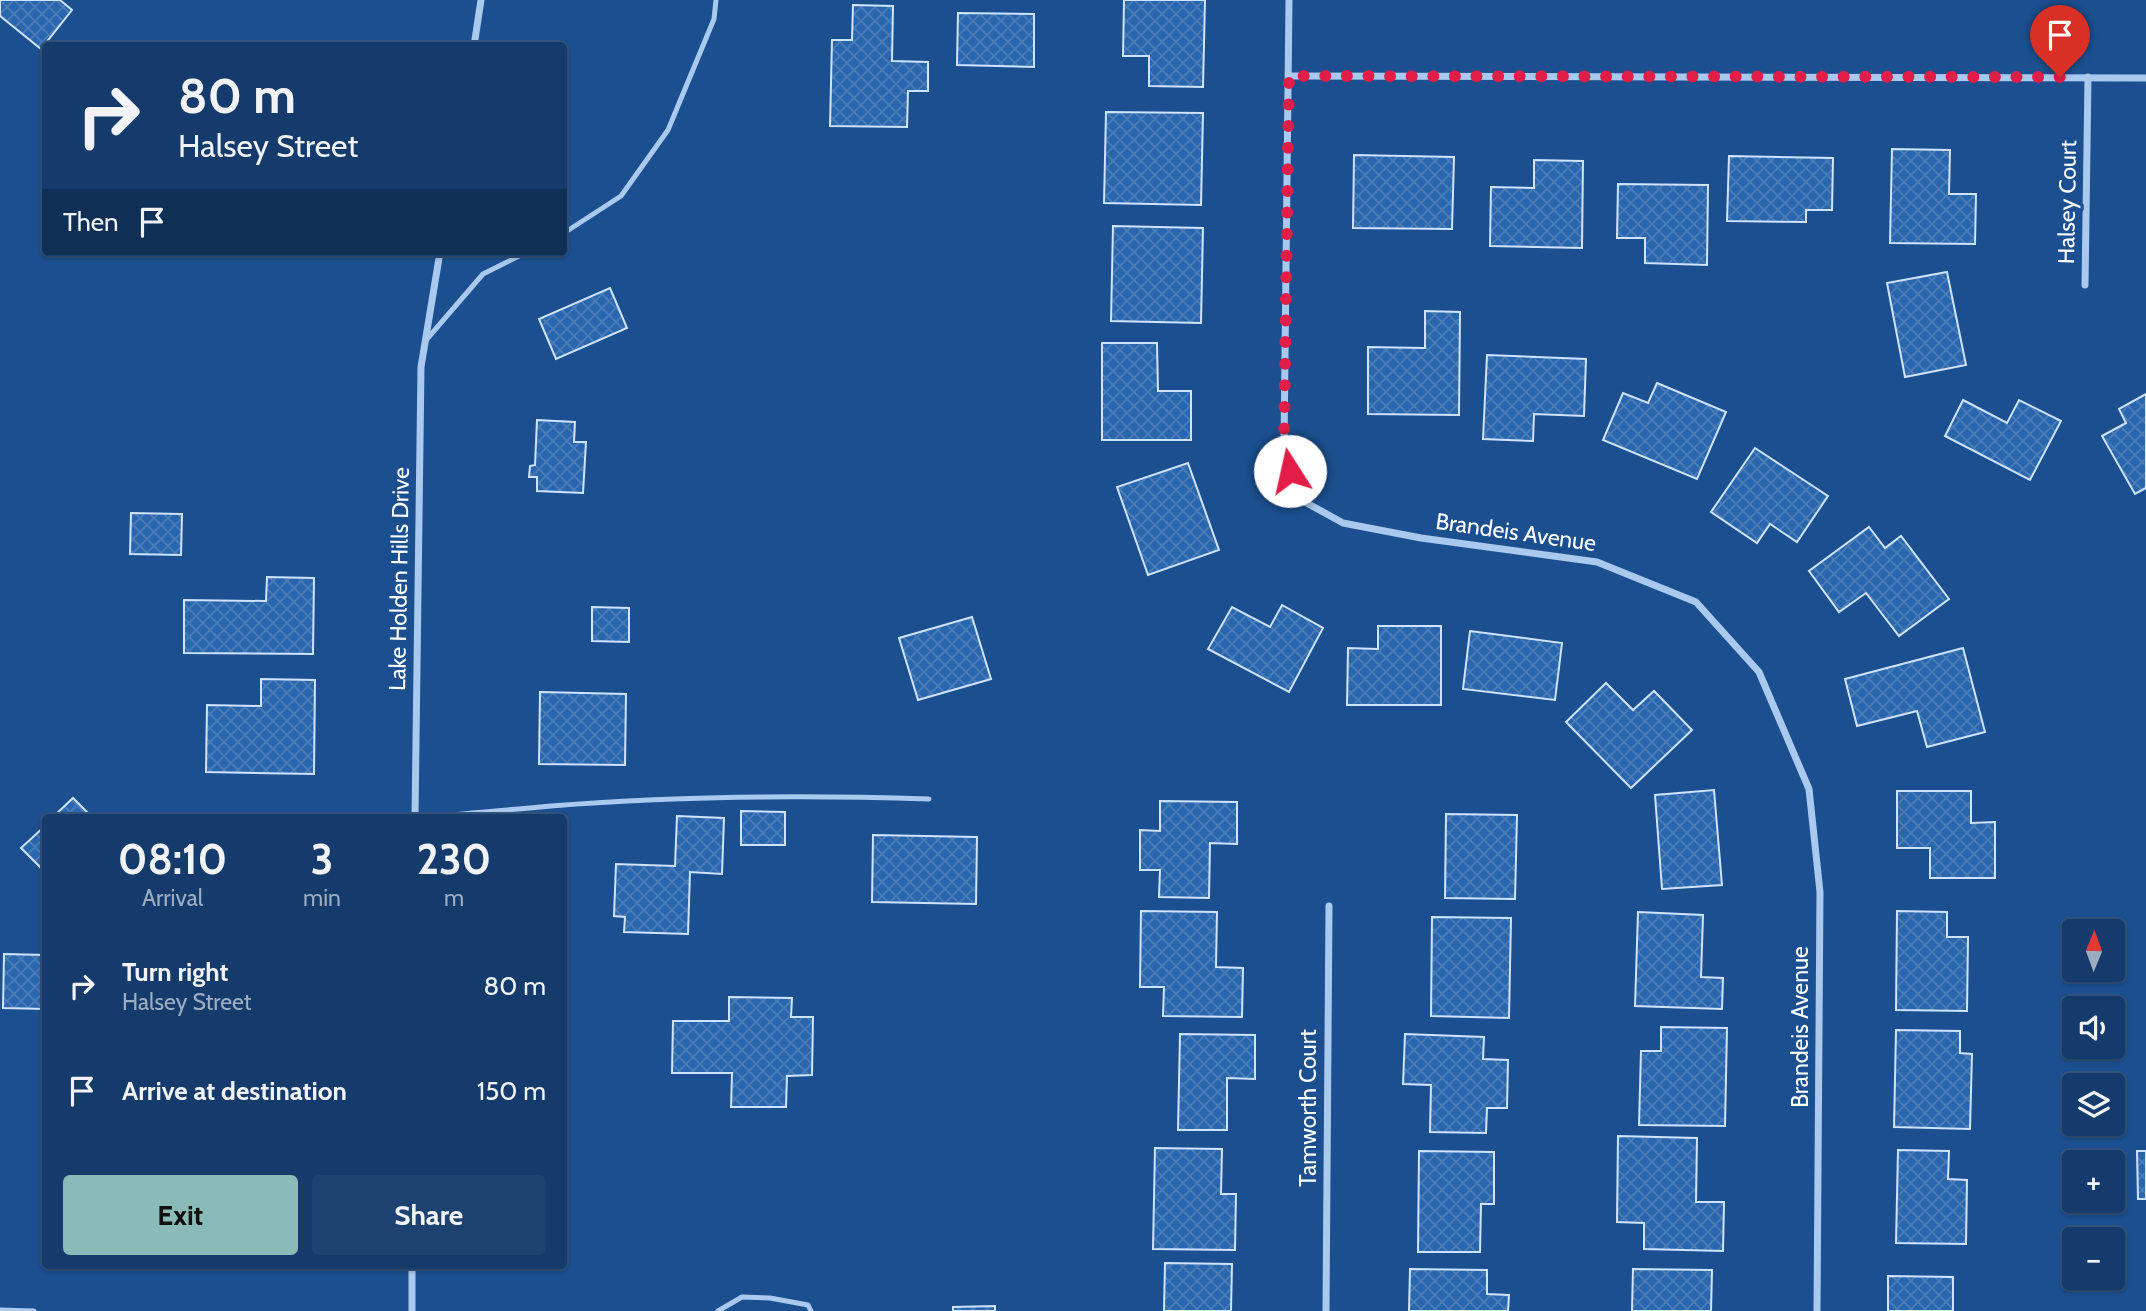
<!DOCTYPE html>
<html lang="en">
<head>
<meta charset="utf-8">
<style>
  :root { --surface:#143b6b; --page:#1d4271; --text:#f1f3f6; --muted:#9dadc1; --line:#33557e; --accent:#8bbbb9 }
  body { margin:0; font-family:Cabin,sans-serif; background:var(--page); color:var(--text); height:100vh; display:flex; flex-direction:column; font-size:26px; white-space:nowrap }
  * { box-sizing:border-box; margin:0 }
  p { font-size:23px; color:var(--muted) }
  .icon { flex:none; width:38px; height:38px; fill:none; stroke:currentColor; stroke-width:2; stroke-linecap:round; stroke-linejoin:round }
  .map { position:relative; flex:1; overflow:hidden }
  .drawer { position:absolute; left:42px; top:814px; width:525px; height:455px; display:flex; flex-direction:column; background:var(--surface); border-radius:7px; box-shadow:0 2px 5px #0004,0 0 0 2px var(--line) }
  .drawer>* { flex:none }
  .hud { position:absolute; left:42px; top:42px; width:525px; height:214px; border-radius:7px; box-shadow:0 2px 5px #0004,0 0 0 2px var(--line); background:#143b6b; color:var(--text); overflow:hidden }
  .needle { width:46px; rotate:1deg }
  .tools { position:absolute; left:2062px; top:919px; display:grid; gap:14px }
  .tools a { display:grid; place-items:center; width:63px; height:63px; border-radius:7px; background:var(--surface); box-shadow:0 2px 5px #0004,0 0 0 2px var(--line); font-size:35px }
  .pin { position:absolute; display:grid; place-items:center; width:60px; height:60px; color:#fff; margin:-72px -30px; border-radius:50% 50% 50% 0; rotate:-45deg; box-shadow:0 0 7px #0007 }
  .pin .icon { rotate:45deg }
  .me { position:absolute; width:77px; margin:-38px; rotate:350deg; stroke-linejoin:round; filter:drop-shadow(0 0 5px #0008) }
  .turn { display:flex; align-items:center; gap:24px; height:147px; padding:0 21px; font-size:32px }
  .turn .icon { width:91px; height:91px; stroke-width:2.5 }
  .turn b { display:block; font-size:49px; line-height:60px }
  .then { display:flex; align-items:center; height:66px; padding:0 21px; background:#0003; gap:14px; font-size:26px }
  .eta { display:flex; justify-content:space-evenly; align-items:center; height:119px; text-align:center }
  .eta b { font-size:42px; font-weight:700; line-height:49px }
  .primary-button { display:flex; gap:14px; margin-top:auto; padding:14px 21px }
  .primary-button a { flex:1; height:80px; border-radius:7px; background:var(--accent); color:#111; font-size:28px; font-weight:700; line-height:80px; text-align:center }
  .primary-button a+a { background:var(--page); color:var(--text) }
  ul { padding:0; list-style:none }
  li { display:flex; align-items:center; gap:21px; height:105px; padding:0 21px }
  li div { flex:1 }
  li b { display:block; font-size:26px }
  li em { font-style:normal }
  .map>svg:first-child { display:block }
  .building { fill:url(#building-cross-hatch); stroke:#cfe3fa; stroke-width:2 }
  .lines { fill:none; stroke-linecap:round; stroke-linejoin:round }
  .service { stroke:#a9c9ee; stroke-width:5 }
  .minor { stroke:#a9c9ee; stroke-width:7 }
  .route { stroke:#e11d48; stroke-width:12; stroke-dasharray:0 21.6 }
  .labels { text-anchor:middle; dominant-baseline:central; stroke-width:7; stroke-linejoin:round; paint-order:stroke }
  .street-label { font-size:23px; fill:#fff; stroke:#1b4f8f }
</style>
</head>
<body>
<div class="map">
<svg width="2146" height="1311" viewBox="0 0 2146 1311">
  <defs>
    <pattern id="building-cross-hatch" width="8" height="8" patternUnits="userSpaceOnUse" patternTransform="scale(1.75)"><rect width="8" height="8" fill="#2a66ad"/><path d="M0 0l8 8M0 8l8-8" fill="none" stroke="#4a7db9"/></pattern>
  </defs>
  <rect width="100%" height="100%" fill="#1b4f8f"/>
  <g class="building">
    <path d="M0 0H60L72 10 41 49 0 16Z"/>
    <path d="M1124 0H1205L1203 87 1149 86V56H1123Z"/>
    <path d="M853 5 893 6 892 61 928 62V91H908L907 127 830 126 832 40H852Z"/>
    <path d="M958 13 1034 14V67L957 65Z"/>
    <path d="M1106 112 1203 113 1201 205 1104 203Z"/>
    <path d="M1892 149 1950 150 1949 194H1976L1975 244 1890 243Z"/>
    <path d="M1354 155 1454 157 1452 229 1353 228Z"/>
    <path d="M1729 156 1833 158 1832 210H1806V222L1727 221Z"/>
    <path d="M1534 160 1583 161 1582 248 1490 246 1491 187 1534 188Z"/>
    <path d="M1618 184 1708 185 1707 265 1645 263V238H1617Z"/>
    <path d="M1113 226 1203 228 1201 323 1111 321Z"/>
    <path d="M1947 272 1966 365 1905 377 1887 283Z"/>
    <path d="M610 288 627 328 556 359 539 319Z"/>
    <path d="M1425 311 1460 312 1459 415 1368 414V347L1425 348Z"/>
    <path d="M1102 343H1157L1158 391H1191V440H1102Z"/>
    <path d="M1487 355 1586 359 1584 416 1534 414 1533 441 1483 439Z"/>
    <path d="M1657 383 1726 412 1697 479 1603 440 1623 393 1648 403Z"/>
    <path d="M2146 394V488L2135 494 2102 436 2126 423 2119 409Z"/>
    <path d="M1963 400 2007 423 2019 400 2061 421 2030 480 1945 436Z"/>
    <path d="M537 420 575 422 574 442H586L583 493 537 491V477H529L530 466 535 465Z"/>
    <path d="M1755 448 1828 496 1797 542 1770 524 1757 543 1711 512Z"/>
    <path d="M1188 463 1219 550 1148 575 1117 487Z"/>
    <path d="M131 513 182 514 181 555 130 554Z"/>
    <path d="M1869 527 1885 548 1901 536 1949 599 1899 636 1866 593 1839 612 1809 571Z"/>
    <path d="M267 577 314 578 313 654 184 653V600L266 601Z"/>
    <path d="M1282 605 1323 628 1289 692 1208 649 1232 607 1270 627Z"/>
    <path d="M592 607 629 608V642L592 641Z"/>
    <path d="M972 617 991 679 918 700 899 638Z"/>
    <path d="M1378 626H1441V705H1347L1348 648 1378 649Z"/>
    <path d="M1470 631 1562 643 1555 700 1463 689Z"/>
    <path d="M1963 648 1985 732 1927 747 1917 711 1857 726 1845 679Z"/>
    <path d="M261 679 315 680 314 774 206 772 207 705 261 706Z"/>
    <path d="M1606 683 1633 710 1654 691 1692 730 1631 788 1566 722Z"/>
    <path d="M540 692 626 694 625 765 539 764Z"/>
    <path d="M1714 790 1722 885 1662 889 1655 795Z"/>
    <path d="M1897 791H1971V823L1995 822V878H1930V848H1897Z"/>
    <path d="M73 798 92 817H53Z"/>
    <path d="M1160 801 1237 802V844L1210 843 1209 898 1159 897 1160 870H1140V830L1160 831Z"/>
    <path d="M741 811 785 812V845H741Z"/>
    <path d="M1446 814 1517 815 1515 899 1445 898Z"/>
    <path d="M677 816 724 818 722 874 690 872 688 934 624 932 625 917 614 916 616 864 675 866Z"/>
    <path d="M46 825V873L21 848Z"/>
    <path d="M873 835 977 837 976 904 872 902Z"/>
    <path d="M1141 911 1217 912 1216 967 1243 968 1242 1017 1163 1016 1164 987H1140Z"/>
    <path d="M1897 911 1947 912V937H1968L1967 1011 1896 1010Z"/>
    <path d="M1638 912 1703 915 1701 977 1723 978 1722 1009 1635 1006Z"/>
    <path d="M1432 917 1511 918 1509 1018 1431 1016Z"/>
    <path d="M4 954 46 955V1009L3 1008Z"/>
    <path d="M729 997 792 998 791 1017H813L812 1075 787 1076 786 1107H731L732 1073H672L673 1021H729Z"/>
    <path d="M1661 1027 1727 1028 1725 1126 1639 1125 1641 1051H1661Z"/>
    <path d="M1896 1030 1960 1031V1053L1972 1054 1970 1129 1894 1127Z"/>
    <path d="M1180 1034 1255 1035V1079L1227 1078V1130H1178Z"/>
    <path d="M1405 1034 1484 1037 1483 1059 1508 1060 1507 1108H1487L1486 1133 1430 1132 1431 1085 1403 1084Z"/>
    <path d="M1618 1136 1697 1138 1696 1202H1724L1723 1251 1644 1249V1223L1617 1222Z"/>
    <path d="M1155 1148 1222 1149 1221 1194H1236L1235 1250 1153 1249Z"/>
    <path d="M1898 1150 1949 1151 1948 1179 1967 1180 1966 1244 1896 1243Z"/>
    <path d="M1419 1151 1494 1152V1204H1481L1480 1252H1418Z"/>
    <path d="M2137 1151H2146V1199H2138Z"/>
    <path d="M1165 1263 1232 1264 1231 1311H1164Z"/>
    <path d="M1410 1269 1487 1270V1294L1509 1295 1508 1311H1409Z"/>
    <path d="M1633 1269 1712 1270 1711 1311H1632Z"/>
    <path d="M1888 1276 1953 1277V1311H1888Z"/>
    <path d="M995 1306V1311H953V1307Z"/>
  </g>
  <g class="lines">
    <g class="service">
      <path d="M564 233 621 196 668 130 714 19 716 0"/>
      <path d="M427 339 483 274 527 252"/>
      <path d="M434 817C472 812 512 810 551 806 676 796 803 795 929 799"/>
      <path d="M0 1310 34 1311"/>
      <path d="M718 1311 742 1297 770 1298 808 1305 811 1311"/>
    </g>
    <g class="minor">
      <path d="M1289 0 1284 445 1296 497 1343 523 1421 538 1597 562 1696 602 1759 672 1809 789 1820 892 1817 1311"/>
      <path d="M474 46 481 0"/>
      <path d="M1289 76 2146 78"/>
      <path d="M2085 285 2088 77"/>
      <path d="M415 817 421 367 440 252"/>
      <path d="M412 1311V1265"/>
      <path d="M1326 1311 1329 906"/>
    </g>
  </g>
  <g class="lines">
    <path class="route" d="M1290 471 1284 445 1289 76 2060 77"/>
  </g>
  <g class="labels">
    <g class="street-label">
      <text transform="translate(2067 202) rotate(-89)">Halsey Court</text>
      <text transform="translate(1516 532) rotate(8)">Brandeis Avenue</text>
      <text transform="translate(399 579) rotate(-89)">Lake Holden Hills Drive</text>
      <text transform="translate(1800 1027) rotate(-90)">Brandeis Avenue</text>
      <text transform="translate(1308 1108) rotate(-90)">Tamworth Court</text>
    </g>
  </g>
</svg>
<div class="tools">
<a><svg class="needle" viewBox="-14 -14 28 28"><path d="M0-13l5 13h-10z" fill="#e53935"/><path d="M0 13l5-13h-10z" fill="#9dadc1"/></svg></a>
<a><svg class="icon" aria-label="sound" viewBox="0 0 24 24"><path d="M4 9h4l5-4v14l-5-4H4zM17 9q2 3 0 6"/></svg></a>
<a><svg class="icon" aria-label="layers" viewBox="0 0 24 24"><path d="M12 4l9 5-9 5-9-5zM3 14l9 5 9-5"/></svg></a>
<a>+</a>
<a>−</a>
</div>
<div class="pin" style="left:2060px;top:77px;background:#d93025"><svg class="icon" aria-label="arrive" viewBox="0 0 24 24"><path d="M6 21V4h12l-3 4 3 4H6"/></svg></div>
<svg class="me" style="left:1290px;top:471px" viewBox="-20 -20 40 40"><circle r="19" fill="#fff"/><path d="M0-13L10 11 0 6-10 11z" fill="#e11d48"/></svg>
<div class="hud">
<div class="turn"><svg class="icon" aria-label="right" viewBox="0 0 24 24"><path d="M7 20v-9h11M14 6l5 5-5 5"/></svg><div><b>80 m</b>Halsey Street</div></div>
<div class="then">Then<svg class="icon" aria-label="arrive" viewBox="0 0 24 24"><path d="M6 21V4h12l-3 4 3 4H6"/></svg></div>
</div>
<section class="drawer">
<div class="eta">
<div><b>08:10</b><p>Arrival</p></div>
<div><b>3</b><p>min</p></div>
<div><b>230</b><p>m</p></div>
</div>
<ul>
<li><svg class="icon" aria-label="right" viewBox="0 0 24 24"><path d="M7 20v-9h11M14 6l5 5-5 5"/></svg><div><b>Turn right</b><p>Halsey Street</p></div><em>80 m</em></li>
<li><svg class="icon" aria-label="arrive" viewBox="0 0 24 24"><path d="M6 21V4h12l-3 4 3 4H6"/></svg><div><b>Arrive at destination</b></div><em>150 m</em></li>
</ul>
<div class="primary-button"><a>Exit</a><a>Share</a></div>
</section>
</div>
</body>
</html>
